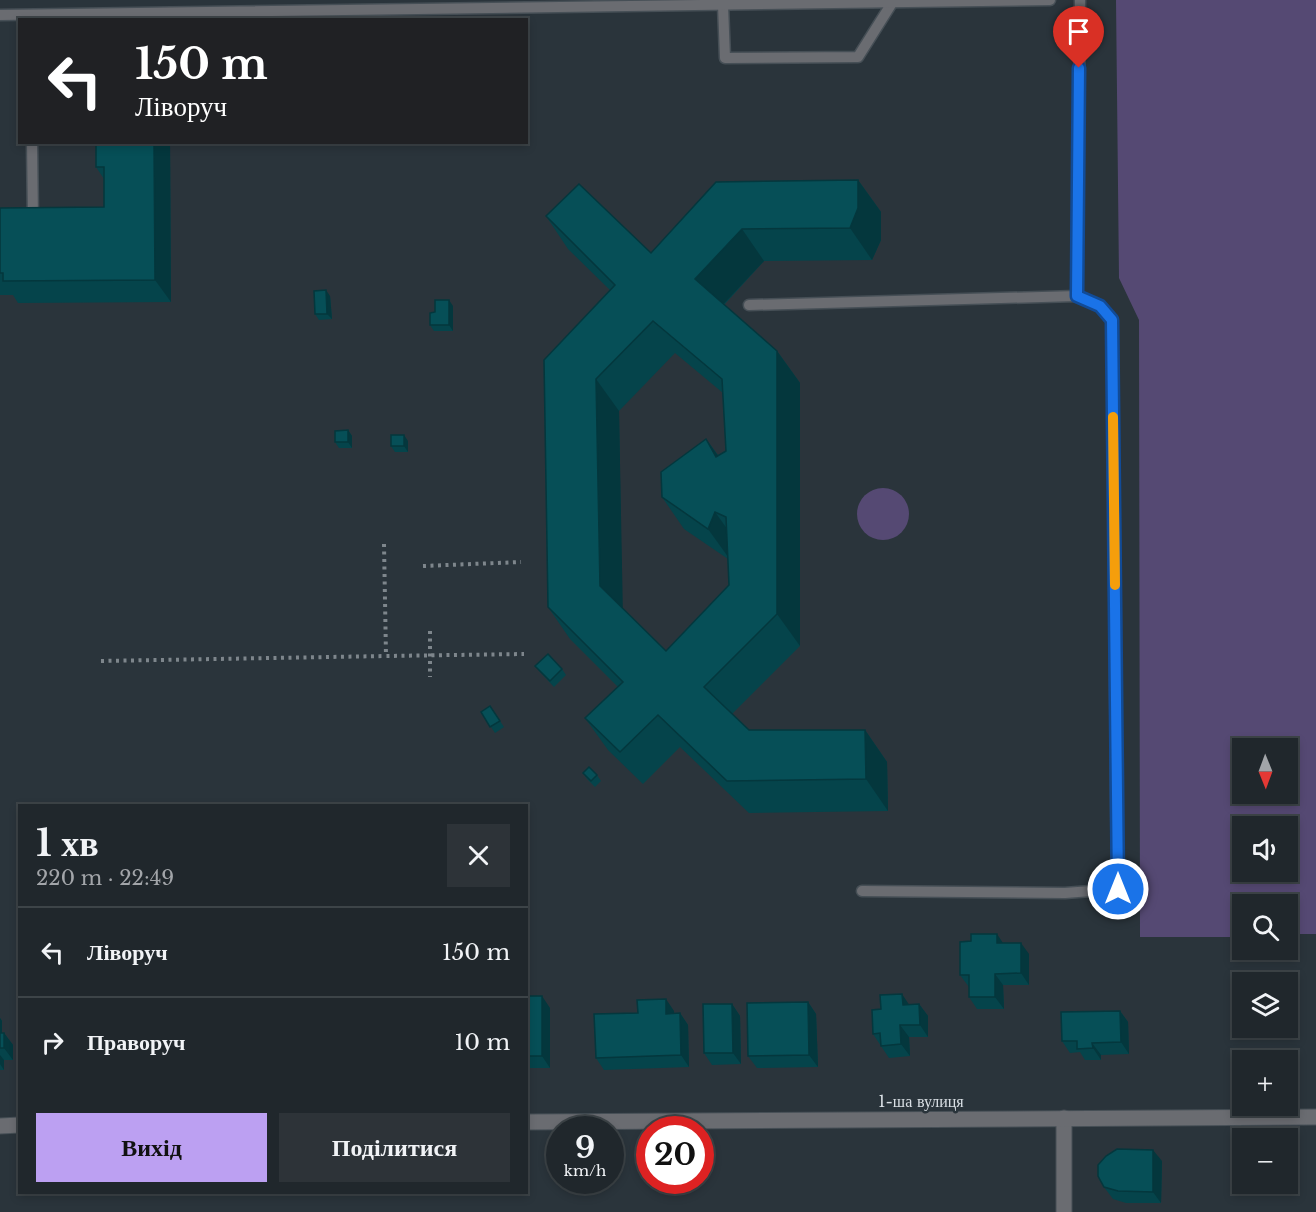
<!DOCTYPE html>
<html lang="uk">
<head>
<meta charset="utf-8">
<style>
  :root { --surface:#20272c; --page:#2d3338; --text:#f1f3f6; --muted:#a2a5a9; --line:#3d4448; --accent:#bca0f2 }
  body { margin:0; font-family:"Libre Baskerville",serif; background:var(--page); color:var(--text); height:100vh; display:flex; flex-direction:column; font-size:22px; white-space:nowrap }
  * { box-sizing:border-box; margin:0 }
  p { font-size:20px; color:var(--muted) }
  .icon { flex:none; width:33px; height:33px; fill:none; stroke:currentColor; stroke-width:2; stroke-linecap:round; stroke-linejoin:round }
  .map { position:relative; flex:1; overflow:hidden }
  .drawer { position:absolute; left:18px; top:804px; width:510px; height:390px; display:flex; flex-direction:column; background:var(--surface); border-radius:0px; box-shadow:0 3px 9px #0003,0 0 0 2px var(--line) }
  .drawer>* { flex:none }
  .top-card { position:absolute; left:18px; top:18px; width:510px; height:126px; border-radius:0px; box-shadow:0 3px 9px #0003,0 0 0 2px var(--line); background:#202124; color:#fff; overflow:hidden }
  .needle { width:39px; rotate:179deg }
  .buttons { position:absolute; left:1232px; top:738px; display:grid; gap:12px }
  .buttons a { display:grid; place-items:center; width:66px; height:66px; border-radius:0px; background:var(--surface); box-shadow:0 3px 9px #0003,0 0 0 2px var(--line); font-size:30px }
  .speed { position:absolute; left:546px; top:1116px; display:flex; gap:12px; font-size:30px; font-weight:700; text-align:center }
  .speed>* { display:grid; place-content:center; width:78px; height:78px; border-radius:50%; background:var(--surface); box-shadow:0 3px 9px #0003,0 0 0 2px var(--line); line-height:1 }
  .speed small { font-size:15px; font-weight:400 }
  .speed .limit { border:9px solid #d22; background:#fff; color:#111 }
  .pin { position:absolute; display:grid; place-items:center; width:51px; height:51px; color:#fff; margin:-62px -26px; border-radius:50% 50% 50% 0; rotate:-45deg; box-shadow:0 0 6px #0007 }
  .pin .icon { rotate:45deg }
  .me { position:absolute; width:66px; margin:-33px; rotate:0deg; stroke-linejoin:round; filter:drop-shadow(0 0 4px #0008) }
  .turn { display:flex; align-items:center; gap:21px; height:126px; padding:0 18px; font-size:27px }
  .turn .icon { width:78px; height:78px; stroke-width:2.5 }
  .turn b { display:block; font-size:42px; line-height:51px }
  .round { display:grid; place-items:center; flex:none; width:63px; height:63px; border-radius:0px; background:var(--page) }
  .summary { display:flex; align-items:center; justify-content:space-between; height:102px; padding:0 18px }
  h1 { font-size:36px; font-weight:700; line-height:45px }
  .action { display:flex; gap:12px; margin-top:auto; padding:12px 18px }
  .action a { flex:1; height:69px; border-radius:0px; background:var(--accent); color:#111; font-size:24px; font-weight:700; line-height:69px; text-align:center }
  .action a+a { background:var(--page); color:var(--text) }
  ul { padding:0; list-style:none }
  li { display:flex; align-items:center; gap:18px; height:90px; padding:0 18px; border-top:2px solid var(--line) }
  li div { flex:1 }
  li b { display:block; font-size:22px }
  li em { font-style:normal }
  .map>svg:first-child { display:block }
  .green { fill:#554973; fill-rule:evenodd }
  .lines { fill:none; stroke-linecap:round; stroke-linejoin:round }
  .lane-casing { stroke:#464f56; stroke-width:13 }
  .street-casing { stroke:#464f56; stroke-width:17 }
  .path { stroke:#7e868c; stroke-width:4; stroke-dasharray:3 4.5; stroke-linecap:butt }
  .lane { stroke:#6a6c71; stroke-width:10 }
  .street { stroke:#6a6c71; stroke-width:15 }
  .wall { fill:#05444b; fill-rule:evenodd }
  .shaded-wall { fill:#04373d }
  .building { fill:#064f57; stroke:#04373d; stroke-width:1.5; fill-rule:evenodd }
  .route-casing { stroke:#114b97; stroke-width:15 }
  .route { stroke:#1a73e8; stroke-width:10 }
  .slow { stroke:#f59e0b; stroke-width:10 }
  .labels { text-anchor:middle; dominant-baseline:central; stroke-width:5; stroke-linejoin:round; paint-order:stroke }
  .street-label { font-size:16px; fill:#d9dfe4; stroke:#2a343b }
</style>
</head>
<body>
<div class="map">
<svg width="1316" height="1212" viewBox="0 0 1316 1212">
  <rect width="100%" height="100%" fill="#2a343b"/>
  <g class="green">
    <path d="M1116 0H1316V934H1287V904H1242V937H1140L1139 320 1119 278ZM1242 748H1287V794H1242ZM1242 826H1287V872H1242Z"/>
    <circle cx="883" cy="514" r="26"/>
  </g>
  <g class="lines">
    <defs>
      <g id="lane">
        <path d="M723 5 725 58 858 57 892 3"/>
        <path d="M0 15 1050 0"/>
        <path d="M32 142 33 220"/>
        <path d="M749 305 1077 296 1080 0"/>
        <path d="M862 891 1065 893 1117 889 1112 320 1100 306 1077 296"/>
      </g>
      <g id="street">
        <path d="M1064 1118V1212"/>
        <path d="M526 1122 1316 1117"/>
        <path d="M0 1126 20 1125"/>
      </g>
    </defs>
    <use href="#lane" class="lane-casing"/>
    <use href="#street" class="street-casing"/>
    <g class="path">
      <path d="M384 544 386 656 524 654"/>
      <path d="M423 566 521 562"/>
      <path d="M430 631V677"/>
      <path d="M101 661 386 656"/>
    </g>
    <use href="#lane" class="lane"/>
    <use href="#street" class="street"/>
  </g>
  <g class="wall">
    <path d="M96 142H170L171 302 18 303 13 295H0V208L104 207V179L96 167Z"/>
    <path d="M858 180 881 212V240L872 260 764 261 724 305 777 351 800 383V646L732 714 749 730H865L887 762 888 811 749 813 680 747 643 784 608 750 585 718 618 687 570 639 548 607 610 290 568 249 546 216 651 253ZM675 353 723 393 726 451 718 455 706 439 662 497 684 529 728 559 729 585 666 651 622 608 619 411Z"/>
    <path d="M330 296 332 319 319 320 315 314Z"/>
    <path d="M453 306V331H434L430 325 435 312Z"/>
    <path d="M348 430 352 436V448H339L335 442Z"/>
    <path d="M408 441V452H395L391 446Z"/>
    <path d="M535 666 562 669 566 675 554 687 540 672Z"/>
    <path d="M490 706 504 727 495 733 481 712Z"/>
    <path d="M583 773 597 775 601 781 595 787 587 779Z"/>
    <path d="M1003 943 1029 954V985H1003L1004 1009H977L969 997V987L960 975Z"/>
    <path d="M526 996 550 1008V1068H526Z"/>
    <path d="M808 1002 816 1014 818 1067 757 1068 748 1056Z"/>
    <path d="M732 1004 740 1016 741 1064 712 1065 704 1053Z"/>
    <path d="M909 1004H919L928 1016V1037H909L910 1056 889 1058 873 1034 881 1009Z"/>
    <path d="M674 1011V1014L680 1013 688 1025 689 1067 604 1070 596 1058 638 1013Z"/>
    <path d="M1120 1011 1128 1022 1129 1054 1101 1055V1060H1085L1080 1052 1070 1053 1062 1041Z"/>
    <path d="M0 1018 2 1021V1033H4L13 1045V1060H4V1070H0Z"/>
    <path d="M1162 1161 1161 1203H1126L1113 1199 1104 1187Z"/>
  </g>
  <g class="shaded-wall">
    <path d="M154 142H170L171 302 155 280Z"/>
    <path d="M858 180 881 212V240L872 260 850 228Z"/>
    <path d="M742 229 764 261 717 311 695 279Z"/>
    <path d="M326 290 330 296 332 319 327 314Z"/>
    <path d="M449 300 453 306V331L449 325Z"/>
    <path d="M777 351 800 383V646L777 614Z"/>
    <path d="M596 379 619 411 623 618 600 586Z"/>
    <path d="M348 430 352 436V448L348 442Z"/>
    <path d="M404 435 408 441V452L404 446Z"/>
    <path d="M706 439 729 471 716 457Z"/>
    <path d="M715 512 738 544 731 561 708 529Z"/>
    <path d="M865 730 887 762 888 811 866 779Z"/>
    <path d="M997 934 1005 946 997 943Z"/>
    <path d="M1021 943 1029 954V985L1021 973Z"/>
    <path d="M995 974 1003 985 1004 1009 995 997Z"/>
    <path d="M902 994 910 1006 903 1005Z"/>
    <path d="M542 996 550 1008V1068L542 1056Z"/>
    <path d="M666 999 674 1011 675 1026 666 1014Z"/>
    <path d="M808 1002 816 1014 818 1067 809 1055Z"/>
    <path d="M732 1004 740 1016 741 1064 733 1053Z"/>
    <path d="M919 1004 928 1016V1037L920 1025Z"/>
    <path d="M1120 1011 1128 1022 1129 1054 1121 1042Z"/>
    <path d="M680 1013 688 1025 689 1067 681 1055Z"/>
    <path d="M0 1018 2 1021V1045L0 1042Z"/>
    <path d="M900 1025 909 1037 910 1056 901 1044Z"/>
    <path d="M4 1033 13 1045V1060L4 1048Z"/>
    <path d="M1092 1043 1101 1055V1060L1093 1048Z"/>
    <path d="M0 1055 4 1060V1070L0 1064Z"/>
    <path d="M1153 1150 1162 1161 1161 1203 1153 1192Z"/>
  </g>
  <g class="building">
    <path d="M96 142H154L155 280 3 281V273H0V208L104 207V167H96Z"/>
    <path d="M858 180V208L850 228 742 229 695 279 777 351V614L704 687 749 730H865L866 779 727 781 658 715 620 752 585 718 623 682 548 607 544 360 615 285 546 216 579 184 651 253 716 182ZM653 321 722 379 726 451 716 457 706 439 661 472 662 497 708 529 715 512 726 517 729 585 666 651 600 586 596 379Z"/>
    <path d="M326 290 327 314H315L314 291Z"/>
    <path d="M435 300H449V325H430V313L435 312Z"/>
    <path d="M348 430V442H335V431Z"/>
    <rect x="391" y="435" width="13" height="11"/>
    <path d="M548 654 562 669 550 681 535 666Z"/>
    <path d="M490 706 500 721 490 727 481 712Z"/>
    <path d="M589 767 597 775 591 781 583 773Z"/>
    <path d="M971 934H997V943H1021V973L995 974V997H969V975H960V942L971 941Z"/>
    <path d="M902 994 903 1005 919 1004 920 1025H900L901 1044 881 1046 880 1033 873 1034 872 1010 881 1009 880 995Z"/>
    <rect x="526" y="996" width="16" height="60"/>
    <path d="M666 999V1014L680 1013 681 1055 596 1058 594 1014 638 1013 637 1000Z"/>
    <path d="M808 1002 809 1055 748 1056 747 1003Z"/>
    <path d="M703 1004H732L733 1053H704Z"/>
    <path d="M1120 1011 1121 1042 1092 1043 1093 1048 1077 1049V1041H1062L1061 1012Z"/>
    <rect x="0" y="1033" width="4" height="15"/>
    <path d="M1117 1149 1153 1150V1192L1118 1191 1104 1187 1098 1176V1165L1106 1156Z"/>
  </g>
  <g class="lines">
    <defs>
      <path id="route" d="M1079 68 1077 296 1100 306 1112 320 1118 889"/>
    </defs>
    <use href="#route" class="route-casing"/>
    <use href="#route" class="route"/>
    <path class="slow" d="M1113 417 1115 585"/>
  </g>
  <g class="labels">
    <g class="street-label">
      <text x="921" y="1101">1-ша вулиця</text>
    </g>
  </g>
</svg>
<div class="buttons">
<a><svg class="needle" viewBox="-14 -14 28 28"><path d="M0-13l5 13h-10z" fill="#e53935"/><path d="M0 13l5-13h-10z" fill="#a2a5a9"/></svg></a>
<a><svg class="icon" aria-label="sound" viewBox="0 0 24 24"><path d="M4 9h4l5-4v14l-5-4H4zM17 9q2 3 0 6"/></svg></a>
<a><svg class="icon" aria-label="search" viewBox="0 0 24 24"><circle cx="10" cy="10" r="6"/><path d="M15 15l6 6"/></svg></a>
<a><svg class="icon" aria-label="layers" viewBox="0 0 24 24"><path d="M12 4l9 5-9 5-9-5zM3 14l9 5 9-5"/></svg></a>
<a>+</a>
<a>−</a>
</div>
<div class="speed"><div>9<small>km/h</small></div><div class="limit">20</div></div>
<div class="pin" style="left:1079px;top:68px;background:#d93025"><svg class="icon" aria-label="arrive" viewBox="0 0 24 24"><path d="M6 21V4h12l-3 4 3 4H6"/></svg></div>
<svg class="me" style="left:1118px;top:889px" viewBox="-20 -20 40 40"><circle r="17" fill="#1a73e8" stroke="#fff" stroke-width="3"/><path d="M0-11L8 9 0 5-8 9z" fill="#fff"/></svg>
<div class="top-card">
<div class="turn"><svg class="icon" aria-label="left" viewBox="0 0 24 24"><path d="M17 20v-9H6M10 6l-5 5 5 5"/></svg><div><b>150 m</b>Ліворуч</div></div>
</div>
<section class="drawer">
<div class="summary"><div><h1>1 хв</h1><p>220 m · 22:49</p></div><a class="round"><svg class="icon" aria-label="close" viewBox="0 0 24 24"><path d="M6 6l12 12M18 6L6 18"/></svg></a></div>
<ul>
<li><svg class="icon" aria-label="left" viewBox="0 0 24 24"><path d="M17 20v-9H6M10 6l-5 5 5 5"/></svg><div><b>Ліворуч</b></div><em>150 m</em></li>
<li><svg class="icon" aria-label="right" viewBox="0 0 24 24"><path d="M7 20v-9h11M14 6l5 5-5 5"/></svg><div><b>Праворуч</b></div><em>10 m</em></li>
</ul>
<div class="action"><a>Вихід</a><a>Поділитися</a></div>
</section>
</div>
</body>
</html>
